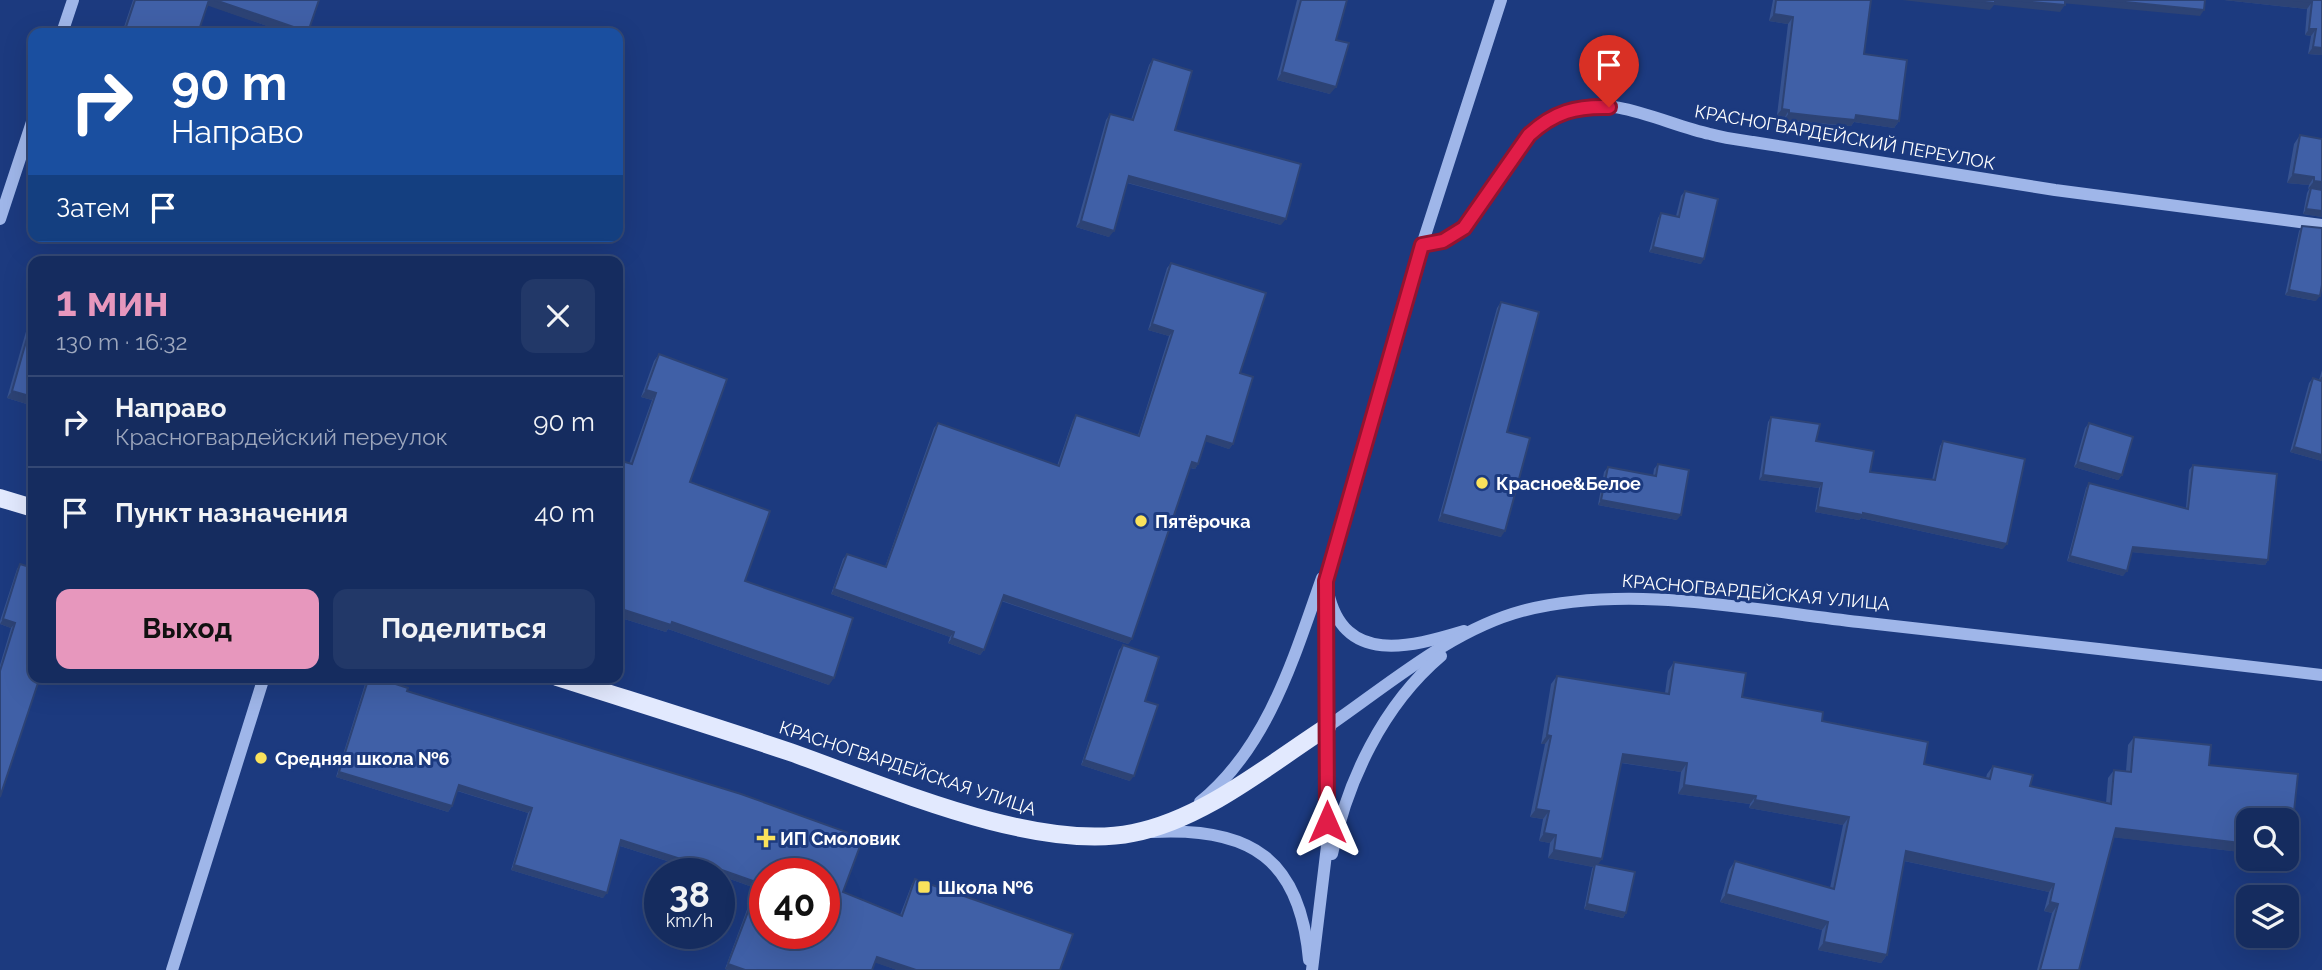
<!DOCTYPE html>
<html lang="ru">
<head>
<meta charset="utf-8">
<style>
  :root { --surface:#152c5f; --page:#223868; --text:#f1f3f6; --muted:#9da7bd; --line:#344874; --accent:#e797bd }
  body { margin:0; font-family:Raleway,sans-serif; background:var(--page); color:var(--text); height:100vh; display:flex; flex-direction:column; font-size:26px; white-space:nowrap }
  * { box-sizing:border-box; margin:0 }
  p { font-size:23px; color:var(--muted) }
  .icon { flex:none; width:38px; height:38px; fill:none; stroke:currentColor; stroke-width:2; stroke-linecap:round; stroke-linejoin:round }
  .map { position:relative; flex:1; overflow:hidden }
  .sheet { position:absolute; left:28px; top:256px; width:595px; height:427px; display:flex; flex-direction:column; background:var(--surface); border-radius:14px; box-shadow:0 7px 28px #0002,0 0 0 2px var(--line) }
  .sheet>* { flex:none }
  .hud { position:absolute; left:28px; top:28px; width:595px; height:214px; border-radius:14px; box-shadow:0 7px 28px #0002,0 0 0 2px var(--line); background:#1a4fa0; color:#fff; overflow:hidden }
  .fabs { position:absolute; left:2236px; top:808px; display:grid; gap:14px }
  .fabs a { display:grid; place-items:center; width:63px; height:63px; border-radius:14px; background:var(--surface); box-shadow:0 7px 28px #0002,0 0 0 2px var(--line); font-size:35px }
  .speed { position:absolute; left:644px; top:858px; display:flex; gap:14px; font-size:35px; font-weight:700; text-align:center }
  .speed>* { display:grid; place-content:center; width:91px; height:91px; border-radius:50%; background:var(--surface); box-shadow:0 7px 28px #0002,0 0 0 2px var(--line); line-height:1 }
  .speed small { font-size:18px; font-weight:400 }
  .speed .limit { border:10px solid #d22; background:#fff; color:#111 }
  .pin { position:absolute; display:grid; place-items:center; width:60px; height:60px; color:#fff; margin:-72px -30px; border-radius:50% 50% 50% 0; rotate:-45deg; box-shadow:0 0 7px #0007 }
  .pin .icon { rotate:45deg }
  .me { position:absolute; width:77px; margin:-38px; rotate:0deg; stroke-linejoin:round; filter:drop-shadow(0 0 5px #0008) }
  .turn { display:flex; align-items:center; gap:24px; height:147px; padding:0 28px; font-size:32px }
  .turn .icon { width:91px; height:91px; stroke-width:2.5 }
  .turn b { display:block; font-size:49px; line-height:60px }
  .then { display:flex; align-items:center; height:66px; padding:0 28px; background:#0003; gap:14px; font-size:26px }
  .round { display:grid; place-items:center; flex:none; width:74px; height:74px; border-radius:14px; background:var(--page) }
  .overview { display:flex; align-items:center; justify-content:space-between; height:119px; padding:0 28px }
  h1 { font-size:42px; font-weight:700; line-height:52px; color:var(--accent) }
  .cta { display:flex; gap:14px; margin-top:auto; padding:14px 28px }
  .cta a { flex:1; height:80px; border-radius:14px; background:var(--accent); color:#111; font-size:28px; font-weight:700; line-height:80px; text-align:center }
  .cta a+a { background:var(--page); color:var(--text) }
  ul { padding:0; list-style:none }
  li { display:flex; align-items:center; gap:21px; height:91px; padding:0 28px; border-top:2px solid var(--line) }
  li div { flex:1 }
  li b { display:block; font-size:26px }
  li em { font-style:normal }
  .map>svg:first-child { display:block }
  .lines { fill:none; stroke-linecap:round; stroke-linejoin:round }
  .minor { stroke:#9fb6e9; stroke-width:12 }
  .major { stroke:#e2e9fe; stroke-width:18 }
  .wall { fill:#375390 }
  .shaded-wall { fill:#2d4375 }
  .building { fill:#4060a7; stroke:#2d4375; stroke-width:2; fill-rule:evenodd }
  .route-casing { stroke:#92132f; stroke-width:18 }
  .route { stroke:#e11d48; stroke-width:12 }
  .poi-dot { fill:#fae25c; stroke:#1c3a7f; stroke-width:2.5 }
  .labels { text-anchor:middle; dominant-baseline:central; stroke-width:6; stroke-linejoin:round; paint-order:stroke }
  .street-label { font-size:18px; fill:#fff; stroke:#1c3a7f }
  .poi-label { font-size:18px; font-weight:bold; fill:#fff; stroke:#1c3a7f; text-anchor:start }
</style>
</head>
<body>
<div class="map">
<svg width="2322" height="970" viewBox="0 0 2322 970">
  <rect width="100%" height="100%" fill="#1c3a7f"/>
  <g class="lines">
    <g class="minor">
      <path d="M62 33 73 0"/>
      <path d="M0 219 33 119"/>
      <path d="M1422 245 1443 241 1464 228 1529 135C1541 124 1553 114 1569 109 1614 95 1667 125 1710 134 1724 138 1739 140 1753 142L2055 190 2322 225"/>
      <path d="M1328 592C1344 666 1411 647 1464 631"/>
      <path d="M1327 727C1387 686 1451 630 1522 611 1628 583 1753 610 1859 622 2013 639 2168 657 2322 675"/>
      <path d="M1200 802C1268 747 1294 657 1322 578"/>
      <path d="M1153 832C1251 827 1300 859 1309 960"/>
      <path d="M1332 854C1347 781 1383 705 1441 656"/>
      <path d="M172 970 264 677"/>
      <path d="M1312 970 1327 846 1326 581 1422 245 1501 0"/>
    </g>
    <g class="major">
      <path d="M0 498 33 508"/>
      <path d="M557 677C635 702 713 726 790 752 884 785 1036 853 1133 833 1204 819 1268 765 1327 727"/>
    </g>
  </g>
  <g class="wall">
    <path d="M133 0H319L307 33H287L208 5 198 33H122Z"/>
    <path d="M1297 0H1347L1336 40 1330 94 1277 80Z"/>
    <path d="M1773 0H1871L1864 54 1899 121 1894 128 1854 122 1851 126 1819 124 1784 120 1785 117 1777 115 1788 24 1769 21Z"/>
    <path d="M2224 0H2322V55L2308 54 2311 36 2305 35 2307 9Z"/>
    <path d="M1153 59 1175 130 1281 225 1127 183 1109 237 1076 227 1106 120 1110 114 1131 120 1149 65Z"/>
    <path d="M2300 135 2322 139V217L2303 214 2307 193 2309 189H2308L2309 185 2287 183 2294 144Z"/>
    <path d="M1685 191 1701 264 1649 252 1658 218 1661 213 1676 216 1681 196Z"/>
    <path d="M2302 226 2316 301 2285 295 2299 231Z"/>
    <path d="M1171 263 1240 373 1233 444 1229 449 1206 441 1198 464 1195 469 1190 468 1132 639 1128 644 1001 601 984 650 980 655 948 643 950 637 831 594 843 559 847 554 885 567 934 428 938 423 1057 466 1073 420 1076 415 1138 435 1169 336 1148 330 1167 268Z"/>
    <path d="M1501 302 1507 432 1501 537 1438 521 1497 308Z"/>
    <path d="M33 307V406L7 398Z"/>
    <path d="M659 354 690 482 745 581 829 685 668 629 666 632 618 617V460L629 464 652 400 641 397 654 361Z"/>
    <path d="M2322 370V461L2290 452 2309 383 2313 378 2319 380Z"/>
    <path d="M1771 417 1870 472 1932 480 1940 446 1943 441 2003 549 1861 518 1859 520 1815 512 1819 488 1759 480 1768 422Z"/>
    <path d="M2089 423 2122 475 2118 480 2074 467 2085 428Z"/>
    <path d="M1658 464 1677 520 1598 505 1604 472 1608 467 1653 476 1654 469Z"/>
    <path d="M2193 465 2268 560 2265 565 2132 552 2123 576 2067 561 2086 488 2089 483 2186 508 2189 470Z"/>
    <path d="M20 564 49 677 47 681 40 678 0 797V665L11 628 0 624V621L17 569Z"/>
    <path d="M1123 645 1130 781 1081 765 1119 650Z"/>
    <path d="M1674 662 1742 697 1822 721 1924 764 1986 778 1987 774 1993 766 2030 786 2106 803 2108 778 2114 770 2126 771 2128 745 2134 737 2209 765 2249 821V853L2113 837 2079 970H2037L2052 913 2044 911 2049 892 1904 861 1887 955 1881 963 1818 950 1822 930 1720 902 1729 870 1735 861 1830 888 1843 825 1749 808 1750 804 1678 794 1681 772 1621 763 1598 864 1626 913 1623 918 1584 909 1592 869 1593 867 1548 858 1550 843 1539 841 1543 819 1530 817 1545 744H1541L1551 684 1557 676 1665 693 1668 671Z"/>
    <path d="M369 677 407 691 843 892 900 915 912 884 915 879 1060 970H897L875 962 872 970H728L725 969 755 888 719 875V873H713L686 863 683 866 620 846 603 898 511 870 528 813 457 791 452 806 448 812 336 777 366 681Z"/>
  </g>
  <g class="shaded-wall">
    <path d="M209 0H215L308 32 287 33 206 5Z"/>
    <path d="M1902 0H2012L2065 5 2060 12 1994 5 1990 10Z"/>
    <path d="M2063 0H2106L2204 10 2200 16 2061 3Z"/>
    <path d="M2224 0H2293L2312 2 2307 9Z"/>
    <path d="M1774 14 1793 17 1788 24 1769 21Z"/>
    <path d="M2309 29H2316L2311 36 2305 35Z"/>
    <path d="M2313 47 2322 48V55L2308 54Z"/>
    <path d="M1282 72 1336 87 1330 94 1277 80Z"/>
    <path d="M1782 109 1789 110 1785 117 1777 115Z"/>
    <path d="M1789 113 1856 115 1899 121 1894 128 1854 122 1851 126 1784 120Z"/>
    <path d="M2293 174 2314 177 2309 185 2287 183Z"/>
    <path d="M1129 176 1286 219 1281 225 1125 182Z"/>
    <path d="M2314 181 2322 182V192L2311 188 2309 189H2308Z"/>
    <path d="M2306 209 2322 211V217L2303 214Z"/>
    <path d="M1081 221 1114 231 1109 237 1076 227Z"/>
    <path d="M1653 247 1704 259 1701 264 1649 252Z"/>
    <path d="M2289 290 2320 296 2316 301 2285 295Z"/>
    <path d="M1152 324 1173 331 1169 336 1148 330Z"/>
    <path d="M646 390 656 393 652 400 641 397Z"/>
    <path d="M12 391 33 397V406L7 398Z"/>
    <path d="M1207 436 1233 444 1229 449 1204 441Z"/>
    <path d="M2294 447 2322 455V461L2290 452Z"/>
    <path d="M1192 462 1198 464 1195 469 1188 467Z"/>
    <path d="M2078 462 2122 475 2118 480 2074 467Z"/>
    <path d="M1763 475 1822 483 1819 488 1759 480Z"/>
    <path d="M1601 500 1681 515 1677 520 1598 505Z"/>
    <path d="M1818 507 1863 513 2007 544 2003 549 1861 518 1859 520 1815 512Z"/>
    <path d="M1442 514 1505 531 1501 537 1438 521Z"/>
    <path d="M2133 547 2268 560 2265 565 2130 552Z"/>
    <path d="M2070 556 2127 571 2123 576 2067 561Z"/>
    <path d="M834 589 954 632 950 637 831 594Z"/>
    <path d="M1004 595 1132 639 1128 644 1000 600Z"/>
    <path d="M618 608 672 622 834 678 829 685 668 629 666 632 618 617Z"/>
    <path d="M3 619 15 623 11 628 0 624Z"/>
    <path d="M952 638 984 650 980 655 948 643Z"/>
    <path d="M39 677H49L47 681Z"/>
    <path d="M1547 735 1551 736 1545 744H1541Z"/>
    <path d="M1623 754 1687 763 1681 772 1617 762Z"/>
    <path d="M1084 760 1134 776 1130 781 1081 765Z"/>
    <path d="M339 772 452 806 448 812 336 777Z"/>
    <path d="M459 785 532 808 528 813 455 790Z"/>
    <path d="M1684 785 1756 796 1750 804 1678 794Z"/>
    <path d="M1755 800 1849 817 1843 825 1749 808Z"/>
    <path d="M1536 809 1549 811 1543 819 1530 817Z"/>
    <path d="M2116 828 2249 844V853L2110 837Z"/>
    <path d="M1544 833 1556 835 1550 843 1539 841Z"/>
    <path d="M621 840 688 858 759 883 755 888 719 875V873H713L686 863 683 866 617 845Z"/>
    <path d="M1554 850 1602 859 1596 867 1595 864 1593 867 1548 858Z"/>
    <path d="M1906 851 2054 884 2049 892 1900 860Z"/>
    <path d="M514 865 607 893 603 898 511 870Z"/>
    <path d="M1726 894 1828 922 1822 930 1720 902Z"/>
    <path d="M2050 902 2058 904 2052 913 2044 911Z"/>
    <path d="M1587 904 1626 913 1623 918 1584 909Z"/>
    <path d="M1824 942 1887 955 1881 963 1818 950Z"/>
    <path d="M877 957 916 970H897L873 962Z"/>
    <path d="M728 964 745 970H728L725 969Z"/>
  </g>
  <g class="building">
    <path d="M135 0H209L198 33H124Z"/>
    <path d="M215 0H319L308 32Z"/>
    <path d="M1301 0H1347L1336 40 1349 43 1336 87 1282 72Z"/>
    <path d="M1776 0H1871L1864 54 1907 60 1899 121 1856 115 1855 120 1824 117 1789 113V110L1782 109 1793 17 1774 14Z"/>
    <path d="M1965 0H1995V3Z"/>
    <path d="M2012 0H2065V5Z"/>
    <path d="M2106 0H2205L2204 10Z"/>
    <path d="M2293 0H2322V48L2313 47 2316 29H2309L2312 2Z"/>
    <path d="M1153 59 1192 71 1175 130 1301 164 1286 219 1129 176 1114 231 1081 221 1110 114 1133 120Z"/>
    <path d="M2300 135 2322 139V182L2314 181V177L2293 174Z"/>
    <path d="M2311 188 2322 190V211L2306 209Z"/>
    <path d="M1685 191 1718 199 1704 259 1653 247 1661 213 1679 217Z"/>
    <path d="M2302 226 2322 228V285L2320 296 2289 290Z"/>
    <path d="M1171 263 1266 293 1240 373 1253 377 1233 444 1207 436 1198 464 1192 462 1132 639 1004 595 984 650 952 638 954 632 834 589 847 554 886 567 938 423 1059 466 1076 415 1139 436 1173 331 1152 324Z"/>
    <path d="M1501 302 1539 312 1507 432 1530 438 1505 531 1442 514Z"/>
    <path d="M33 317V397L12 391Z"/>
    <path d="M659 354 727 379 690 482 770 511 745 581 853 618 834 678 672 622 671 625 618 608V460L632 464 656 393 646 390Z"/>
    <path d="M2322 377V455L2294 447 2313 378 2321 381Z"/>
    <path d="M1771 417 1820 424 1816 441 1874 451 1870 472 1935 480 1943 441 2025 459 2007 544 1863 513V515L1818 507 1822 483 1763 475Z"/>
    <path d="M2089 423 2133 437 2122 475 2078 462Z"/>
    <path d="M1658 464 1689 470 1681 515 1601 500 1608 467 1656 476Z"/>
    <path d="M2193 465 2277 474 2268 560 2133 547 2127 571 2070 556 2089 483 2188 509Z"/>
    <path d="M20 564 33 568V677H40L0 797V671L15 623 3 619Z"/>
    <path d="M1123 645 1159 657 1145 701 1158 705 1134 776 1084 760Z"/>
    <path d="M1674 662 1746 673 1742 697 1823 712 1822 721 1928 742 1924 764 1990 779 1993 766 2033 775 2030 786 2111 804 2114 770 2131 772 2134 737 2211 745 2209 765 2298 774 2290 849 2287 848V821H2249V844L2116 828 2079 970H2040L2058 904 2050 902 2054 884 1906 851 1887 955 1824 942 1828 922 1726 894 1735 861 1834 889 1849 817 1755 800 1756 796 1684 785 1687 763 1623 754 1602 859 1554 850 1556 835 1544 833 1549 811 1536 809 1551 736 1547 735 1557 676 1669 694Z"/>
    <path d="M369 677H374L408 688 407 691 741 794 863 838 843 892 902 916 915 879 1073 934 1060 970H916L877 957 872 970H745L728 964 759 883 688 858 687 861 621 840 607 893 514 865 532 808 459 785 452 806 339 772ZM765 873H824V933H765Z"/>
    <path d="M1595 864 1635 872 1626 913 1587 904Z"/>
  </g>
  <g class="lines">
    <defs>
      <path id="route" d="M1327 822 1326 581 1422 245 1443 241 1464 228 1529 135C1554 112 1576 106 1609 107"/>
    </defs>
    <use href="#route" class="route-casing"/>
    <use href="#route" class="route"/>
  </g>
  <g class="poi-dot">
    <circle cx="1482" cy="483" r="7"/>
    <circle cx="1141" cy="521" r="7"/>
    <circle cx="261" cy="758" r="7"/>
    <path d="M762.5 827.5h7v7h7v7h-7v7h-7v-7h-7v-7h7z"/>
    <rect x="917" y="880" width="14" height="14" rx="3.5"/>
  </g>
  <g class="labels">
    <g class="street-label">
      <text transform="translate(1845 137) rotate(10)">КРАСНОГВАРДЕЙСКИЙ ПЕРЕУЛОК</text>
      <text transform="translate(1756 592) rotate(5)">КРАСНОГВАРДЕЙСКАЯ УЛИЦА</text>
      <text transform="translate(908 768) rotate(18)">КРАСНОГВАРДЕЙСКАЯ УЛИЦА</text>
    </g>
    <g class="poi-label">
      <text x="1496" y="483">Красное&amp;Белое</text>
      <text x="1155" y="521">Пятёрочка</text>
      <text x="275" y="758">Средняя школа №6</text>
      <text x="780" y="838">ИП Смоловик</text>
      <text x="938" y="887">Школа №6</text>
    </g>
  </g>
</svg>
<div class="fabs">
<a><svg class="icon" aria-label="search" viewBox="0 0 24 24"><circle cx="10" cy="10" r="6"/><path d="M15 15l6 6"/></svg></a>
<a><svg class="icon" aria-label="layers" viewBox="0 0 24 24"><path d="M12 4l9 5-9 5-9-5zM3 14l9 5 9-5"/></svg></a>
</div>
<div class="speed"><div>38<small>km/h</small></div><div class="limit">40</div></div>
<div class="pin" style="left:1609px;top:107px;background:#d93025"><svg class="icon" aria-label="arrive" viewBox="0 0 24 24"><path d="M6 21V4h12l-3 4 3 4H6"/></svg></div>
<svg class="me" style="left:1327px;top:822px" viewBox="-20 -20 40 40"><path d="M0-17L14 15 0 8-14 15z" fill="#e11d48" stroke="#fff" stroke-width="4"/></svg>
<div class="hud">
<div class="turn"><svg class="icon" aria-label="right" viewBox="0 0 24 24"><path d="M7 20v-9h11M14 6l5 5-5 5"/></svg><div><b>90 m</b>Направо</div></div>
<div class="then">Затем<svg class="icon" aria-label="arrive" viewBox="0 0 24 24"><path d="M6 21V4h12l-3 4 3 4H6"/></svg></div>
</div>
<section class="sheet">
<div class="overview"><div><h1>1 мин</h1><p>130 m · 16:32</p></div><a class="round"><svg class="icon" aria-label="close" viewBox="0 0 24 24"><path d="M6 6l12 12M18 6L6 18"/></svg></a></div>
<ul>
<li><svg class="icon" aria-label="right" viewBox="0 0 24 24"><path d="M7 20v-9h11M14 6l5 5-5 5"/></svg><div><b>Направо</b><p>Красногвардейский переулок</p></div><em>90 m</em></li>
<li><svg class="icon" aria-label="arrive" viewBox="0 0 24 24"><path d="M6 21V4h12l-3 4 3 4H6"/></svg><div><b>Пункт назначения</b></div><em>40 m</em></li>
</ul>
<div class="cta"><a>Выход</a><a>Поделиться</a></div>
</section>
</div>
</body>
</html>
